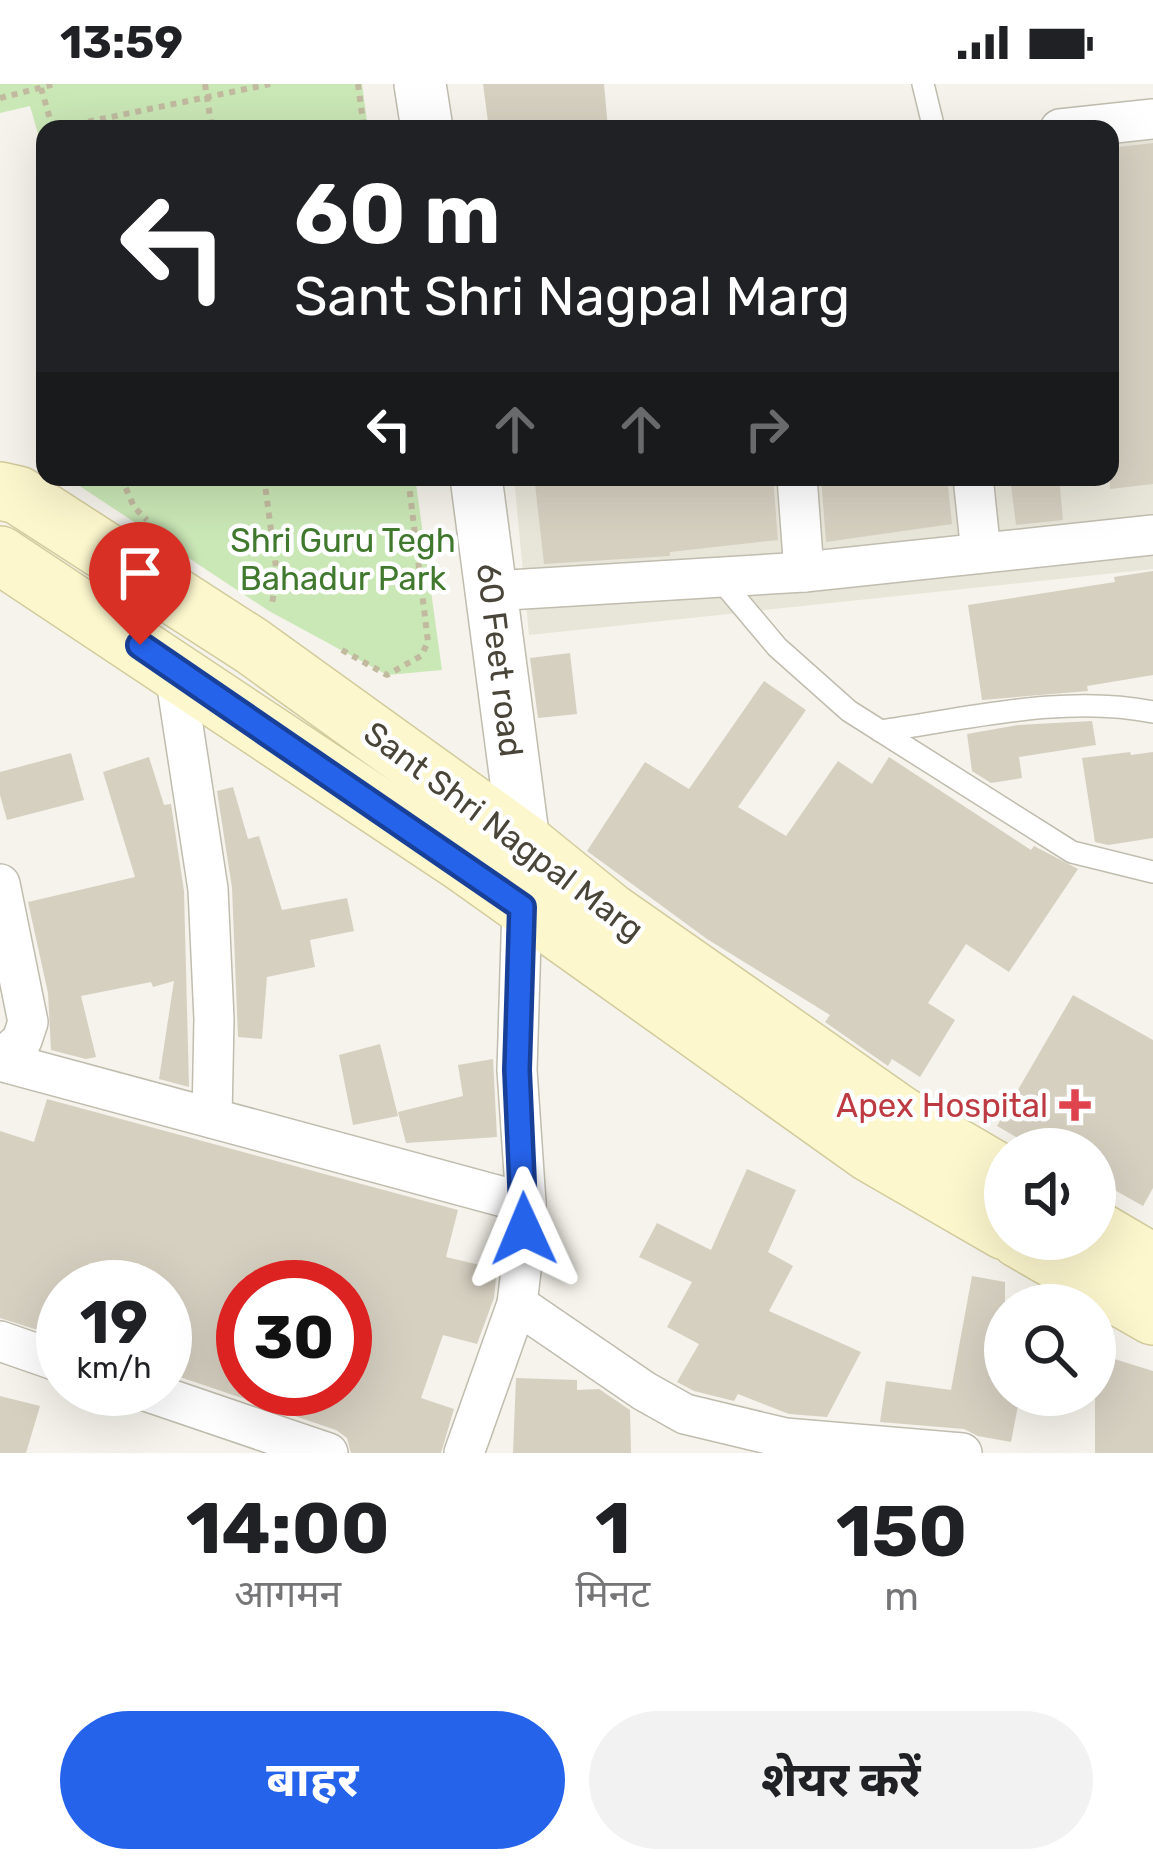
<!DOCTYPE html>
<html lang="hi">
<head>
<meta charset="utf-8">
<style>
  :root { --surface:#fff; --page:#f2f2f2; --text:#202124; --muted:#757577; --accent:#2563eb }
  body { margin:0; font-family:Rubik,"Noto Sans Devanagari",sans-serif; background:var(--page); color:var(--text); height:100vh; display:flex; flex-direction:column; font-size:45px; white-space:nowrap }
  * { box-sizing:border-box; margin:0 }
  p { font-size:39px; color:var(--muted) }
  .icon { flex:none; width:66px; height:66px; fill:none; stroke:currentColor; stroke-width:2; stroke-linecap:round; stroke-linejoin:round }
  .map { position:relative; height:1369px; overflow:hidden }
  .panel { display:flex; flex-direction:column; background:var(--surface); flex:1 }
  .panel>* { flex:none }
  .hud { position:absolute; left:36px; top:36px; width:1083px; height:366px; border-radius:24px; box-shadow:0 12px 48px #0002; background:#202124; color:#fff; overflow:hidden }
  .fabs { position:absolute; left:984px; top:1044px; display:grid; gap:24px }
  .fabs a { display:grid; place-items:center; width:132px; height:132px; border-radius:50%; background:var(--surface); box-shadow:0 12px 48px #0002; font-size:60px }
  .speed { position:absolute; left:36px; top:1176px; display:flex; gap:24px; font-size:60px; font-weight:700; text-align:center }
  .speed>* { display:grid; place-content:center; width:156px; height:156px; border-radius:50%; background:var(--surface); box-shadow:0 12px 48px #0002; line-height:1 }
  .speed small { font-size:30px; font-weight:400 }
  .speed .limit { border:18px solid #d22; background:#fff; color:#111 }
  .pin { position:absolute; display:grid; place-items:center; width:102px; height:102px; color:#fff; margin:-123px -51px; border-radius:50% 50% 50% 0; rotate:-45deg; box-shadow:0 0 12px #0007 }
  .pin .icon { rotate:45deg }
  .me { position:absolute; width:132px; margin:-66px; rotate:359deg; stroke-linejoin:round; filter:drop-shadow(0 0 9px #0008) }
  .turn { display:flex; align-items:center; gap:42px; height:252px; padding:0 60px; font-size:54px }
  .turn .icon { width:156px; height:156px; stroke-width:2.5 }
  .turn b { display:block; font-size:84px; line-height:102px }
  .lanes { display:flex; align-items:center; height:114px; padding:0 60px; background:#0003; justify-content:center; gap:60px; direction:ltr }
  .lanes .off { opacity:.35 }
  .eta { display:flex; justify-content:space-evenly; align-items:center; height:204px; text-align:center }
  .eta b { font-size:72px; font-weight:700; line-height:84px }
  .action { display:flex; gap:24px; margin-top:auto; padding:24px 60px }
  .action a { flex:1; height:138px; border-radius:72px; background:var(--accent); color:#fff; font-size:48px; font-weight:700; line-height:138px; text-align:center }
  .action a+a { background:var(--page); color:var(--text) }
  .status { display:flex; justify-content:space-between; align-items:center; height:84px; padding:0 60px; background:var(--surface); direction:ltr }
  .status svg { height:33px; fill:currentColor }
  .map>svg:first-child { display:block }
  .residential { fill:#e8e6d9 }
  .green { fill:#cae7b6 }
  .building { fill:#d6d0c1; fill-rule:evenodd }
  .lines { fill:none; stroke-linecap:round; stroke-linejoin:round }
  .service-casing { stroke:#c0bcae; stroke-width:24 }
  .minor-casing { stroke:#c0bcae; stroke-width:42 }
  .tertiary-casing { stroke:#c0bcae; stroke-width:54 }
  .secondary-casing { stroke:#d2cb9c; stroke-width:60 }
  .path { stroke:#c1ba9f; stroke-width:6; stroke-dasharray:6 6; stroke-linecap:butt }
  .service { stroke:#fff; stroke-width:21 }
  .minor { stroke:#fff; stroke-width:39 }
  .tertiary { stroke:#fff; stroke-width:51 }
  .secondary { stroke:#fcf7cd; stroke-width:57 }
  .route-casing { stroke:#184099; stroke-width:30 }
  .route { stroke:#2563eb; stroke-width:21 }
  .health-dot { fill:#e0444e; stroke:#fff; stroke-width:4.5 }
  .labels { text-anchor:middle; dominant-baseline:central; stroke-width:9; stroke-linejoin:round; paint-order:stroke }
  .park-label { font-size:33px; fill:#40792e; stroke:#fff }
  .street-label { font-size:33px; fill:#494539; stroke:#fff }
  .health-label { font-size:33px; fill:#be3a42; stroke:#fff; text-anchor:end }
</style>
</head>
<body>
<div class="status"><b>13:59</b><svg viewBox="0 0 49 12"><path d="M0 12V9h3v3zM5 12V6h3v6zM10 12V3h3v9zM15 12V0h3v12zM26 1h20v11H26zM47 4h2v5h-2z"/></svg></div>
<div class="map">
<svg width="1153" height="1369" viewBox="0 0 1153 1369">
  <rect width="100%" height="100%" fill="#f5f3eb"/>
  <path class="residential" d="M1153 28V485L529 551 514 393H1110V45H993Z"/>
  <g class="green">
    <path d="M0 0H362L368 45H45V74L30 22 0 29Z"/>
    <path d="M73 393H415L442 586 387 591 269 527 72 397Z"/>
  </g>
  <g class="building">
    <path d="M483 0H604L608 45H489Z"/>
    <path d="M1153 59V400L1110 405V64Z"/>
    <path d="M600 393H773L778 456 670 468V472L544 480 535 400Z"/>
    <path d="M821 393H947L952 440 826 458Z"/>
    <path d="M1010 393H1059L1063 436 1016 441Z"/>
    <path d="M1153 487V591L1087 602 1088 607 982 616 968 521 1115 498 1114 493Z"/>
    <path d="M570 569 577 630 538 634 530 574Z"/>
    <path d="M764 597 806 626 738 723 786 752 838 677 872 700 889 673 1031 766 1034 762 1078 785 1009 888 966 860 928 919 955 936 920 993 892 975 888 982 825 938 830 931 707 855 587 767 645 678 689 705Z"/>
    <path d="M1092 637 1096 661 1019 673 1022 694 991 699 972 687 967 650 1018 641Z"/>
    <path d="M1130 668 1131 671 1153 668V754L1108 761 1095 758 1082 674Z"/>
    <path d="M71 669 84 716 7 736 0 711V688Z"/>
    <path d="M149 673 164 721 171 720 184 807 189 1003 159 995 174 897 153 903 151 898 81 912 96 973 86 975 51 966 48 909 28 818 135 793 103 688Z"/>
    <path d="M233 703 248 755 259 752 282 826 347 814 354 847 310 856 315 883 267 893 262 955 238 953 232 804 217 707Z"/>
    <path d="M1073 911 1153 956V1104L1143 1122 1095 1095V1065H1037L997 1042Z"/>
    <path d="M380 960 398 1032 353 1041 339 971Z"/>
    <path d="M493 975 497 1053 406 1059 398 1028 463 1012 458 981Z"/>
    <path d="M47 1015 458 1126 446 1173 497 1185 494 1214 477 1260 443 1251 421 1314 454 1325 441 1369H351L347 1354 336 1346 165 1288 172 1248 165 1246V1203H63V1254L0 1234V1047L34 1058ZM243 1203H345V1305H243Z"/>
    <path d="M747 1085 796 1106 768 1168 793 1182 769 1227 861 1268 827 1333 789 1330 738 1310 734 1317 694 1307 677 1298 699 1260 667 1243 692 1198 639 1173 657 1139 711 1166Z"/>
    <path d="M972 1192 1005 1198V1311H1020L1011 1358 978 1352 964 1345 880 1338 886 1297 951 1306Z"/>
    <path d="M1095 1269 1153 1287V1369H1095Z"/>
    <path d="M516 1294 577 1296V1306L599 1305 630 1326 631 1369H513Z"/>
    <path d="M0 1312 40 1322 26 1369H0Z"/>
  </g>
  <g class="lines">
    <defs>
      <g id="service">
        <path d="M923 0 934 45"/>
        <path d="M719 494 777 563 849 627 1072 768 1153 788"/>
        <path d="M880 647C967 635 1065 610 1153 628"/>
      </g>
      <g id="minor">
        <path d="M1060 45 1153 35"/>
        <path d="M797 393 804 488"/>
        <path d="M973 393 981 469"/>
        <path d="M492 507 804 488 1153 451"/>
        <path d="M174 583 208 805 214 935 212 1034"/>
        <path d="M0 800 28 938 22 956 0 977 526 1119"/>
        <path d="M517 1220 644 1307 685 1330 785 1354 962 1369"/>
        <path d="M0 1257 63 1279"/>
        <path d="M140 1305 328 1369"/>
        <path d="M464 1369 517 1220 523 1170 526 1119 517 986 522 823"/>
      </g>
      <g id="tertiary">
        <path d="M420 0 427 45"/>
        <path d="M476 393 524 758 523 785"/>
      </g>
      <g id="secondary">
        <path d="M0 407 18 411 252 562 524 758 609 827 902 1032 1005 1092"/>
        <path d="M0 471 463 779 870 1069 1005 1147"/>
        <path d="M1095 1145 1153 1179"/>
        <path d="M1019 1155 1153 1232"/>
      </g>
    </defs>
    <use href="#service" class="service-casing"/>
    <use href="#minor" class="minor-casing"/>
    <use href="#tertiary" class="tertiary-casing"/>
    <use href="#secondary" class="secondary-casing"/>
    <g class="path">
      <path d="M205 0 212 45"/>
      <path d="M358 0 364 45"/>
      <path d="M41 4 53 45"/>
      <path d="M0 14 55 0"/>
      <path d="M53 45 270 0"/>
      <path d="M121 393 134 423 147 436"/>
      <path d="M264 393 277 491 272 520"/>
      <path d="M342 566 387 591 421 572 428 558 408 393"/>
    </g>
    <use href="#service" class="service"/>
    <use href="#minor" class="minor"/>
    <use href="#tertiary" class="tertiary"/>
    <use href="#secondary" class="secondary"/>
  </g>
  <g class="lines">
    <defs>
      <path id="route" d="M140 561 522 823 517 986 524 1145"/>
    </defs>
    <use href="#route" class="route-casing"/>
    <use href="#route" class="route"/>
  </g>
  <path class="health-dot" d="M1069 1003h12v12h12v12h-12v12h-12v-12h-12v-12h12z"/>
  <g class="labels">
    <g class="park-label">
      <text x="343" y="456">Shri Guru Tegh<tspan x="343" dy="38">Bahadur Park</tspan></text>
    </g>
    <g class="street-label">
      <text transform="translate(500 576) rotate(83)">60 Feet road</text>
      <text transform="translate(504 747) rotate(37)">Sant Shri Nagpal Marg</text>
    </g>
    <g class="health-label">
      <text x="1048" y="1021">Apex Hospital</text>
    </g>
  </g>
</svg>
<div class="fabs">
<a><svg class="icon" aria-label="sound" viewBox="0 0 24 24"><path d="M4 9h4l5-4v14l-5-4H4zM17 9q2 3 0 6"/></svg></a>
<a><svg class="icon" aria-label="search" viewBox="0 0 24 24"><circle cx="10" cy="10" r="6"/><path d="M15 15l6 6"/></svg></a>
</div>
<div class="speed"><div>19<small>km/h</small></div><div class="limit">30</div></div>
<div class="pin" style="left:140px;top:561px;background:#d93025"><svg class="icon" aria-label="arrive" viewBox="0 0 24 24"><path d="M6 21V4h12l-3 4 3 4H6"/></svg></div>
<svg class="me" style="left:524px;top:1145px" viewBox="-20 -20 40 40"><path d="M0-17L14 15 0 8-14 15z" fill="#2563eb" stroke="#fff" stroke-width="4"/></svg>
<div class="hud">
<div class="turn"><svg class="icon" aria-label="left" viewBox="0 0 24 24"><path d="M17 20v-9H6M10 6l-5 5 5 5"/></svg><div><b>60 m</b>Sant Shri Nagpal Marg</div></div>
<div class="lanes"><svg class="icon" aria-label="left" viewBox="0 0 24 24"><path d="M17 20v-9H6M10 6l-5 5 5 5"/></svg><svg class="icon off" aria-label="ahead" viewBox="0 0 24 24"><path d="M12 20V5M6 11l6-6 6 6"/></svg><svg class="icon off" aria-label="ahead" viewBox="0 0 24 24"><path d="M12 20V5M6 11l6-6 6 6"/></svg><svg class="icon off" aria-label="right" viewBox="0 0 24 24"><path d="M7 20v-9h11M14 6l5 5-5 5"/></svg></div>
</div>
</div>
<section class="panel">
<div class="eta">
<div><b>14:00</b><p>आगमन</p></div>
<div><b>1</b><p>मिनट</p></div>
<div><b>150</b><p>m</p></div>
</div>
<div class="action"><a>बाहर</a><a>शेयर करें</a></div>
</section>
</body>
</html>
